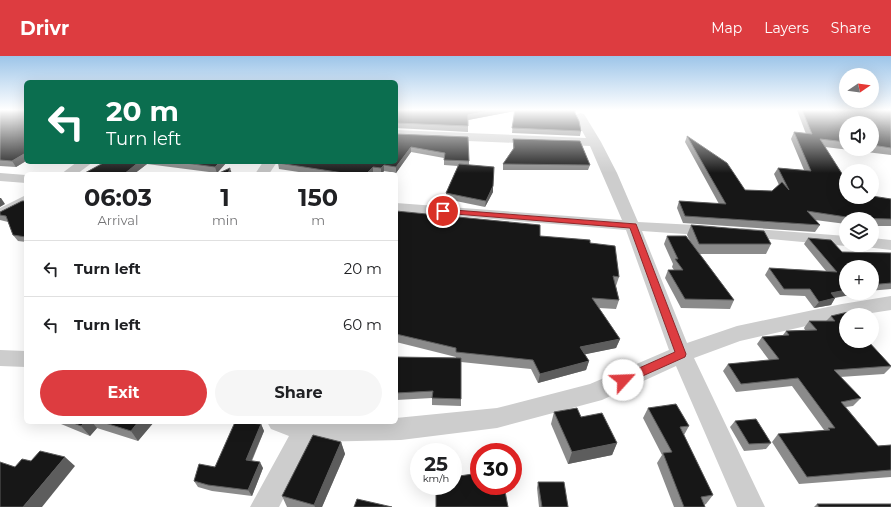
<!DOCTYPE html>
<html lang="en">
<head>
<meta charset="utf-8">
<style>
  :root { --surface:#fff; --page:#f6f6f6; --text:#202124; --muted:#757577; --line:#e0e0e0; --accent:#dd3c40 }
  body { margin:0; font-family:Montserrat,sans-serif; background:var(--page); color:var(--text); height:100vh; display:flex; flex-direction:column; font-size:15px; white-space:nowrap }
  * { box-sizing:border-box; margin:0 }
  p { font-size:13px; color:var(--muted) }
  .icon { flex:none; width:22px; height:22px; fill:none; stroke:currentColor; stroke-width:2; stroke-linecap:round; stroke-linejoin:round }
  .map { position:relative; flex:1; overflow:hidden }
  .side { position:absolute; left:24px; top:116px; width:374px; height:252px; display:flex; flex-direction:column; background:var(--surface); border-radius:6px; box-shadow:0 4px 16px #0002 }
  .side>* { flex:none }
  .banner { position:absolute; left:24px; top:24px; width:374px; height:84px; border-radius:6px; box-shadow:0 4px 16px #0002; background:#0b6e4f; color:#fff; overflow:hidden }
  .needle { width:26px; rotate:77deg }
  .tools { position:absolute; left:839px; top:12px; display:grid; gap:8px }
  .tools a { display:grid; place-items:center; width:40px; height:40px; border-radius:50%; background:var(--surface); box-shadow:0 4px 16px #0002; font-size:20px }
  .speed { position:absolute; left:410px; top:387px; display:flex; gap:8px; font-size:20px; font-weight:700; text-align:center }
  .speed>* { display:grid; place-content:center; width:52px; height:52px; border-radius:50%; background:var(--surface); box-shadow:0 4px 16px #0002; line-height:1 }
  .speed small { font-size:10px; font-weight:400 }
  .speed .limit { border:6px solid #d22; background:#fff; color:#111 }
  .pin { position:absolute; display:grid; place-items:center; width:34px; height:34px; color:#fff; margin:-17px; border:2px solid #fff; border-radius:50%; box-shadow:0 1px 4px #0007 }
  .me { position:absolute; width:44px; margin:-22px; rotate:65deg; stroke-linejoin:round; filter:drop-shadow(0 0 3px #0008) }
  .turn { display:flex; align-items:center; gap:14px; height:84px; padding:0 16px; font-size:18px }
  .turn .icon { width:52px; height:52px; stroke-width:2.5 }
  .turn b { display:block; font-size:28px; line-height:34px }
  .eta { display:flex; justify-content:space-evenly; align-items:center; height:68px; text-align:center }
  .eta b { font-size:24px; font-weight:700; line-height:28px }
  .button { display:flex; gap:8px; margin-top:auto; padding:8px 16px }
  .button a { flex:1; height:46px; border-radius:24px; background:var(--accent); color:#fff; font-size:16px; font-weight:700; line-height:46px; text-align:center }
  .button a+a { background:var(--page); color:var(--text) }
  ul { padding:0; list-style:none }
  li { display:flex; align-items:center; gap:12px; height:56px; padding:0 16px; border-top:1px solid var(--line) }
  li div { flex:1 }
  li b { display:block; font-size:15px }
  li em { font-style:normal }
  header { display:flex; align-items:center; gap:24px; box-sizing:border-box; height:56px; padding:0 20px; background:var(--accent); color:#fff }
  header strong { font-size:19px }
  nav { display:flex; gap:22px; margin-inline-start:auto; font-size:14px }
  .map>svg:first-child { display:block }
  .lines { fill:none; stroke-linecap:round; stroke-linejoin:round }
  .minor { fill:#cdcdcd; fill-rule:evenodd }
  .wall { fill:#8b8b8b; fill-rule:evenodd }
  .shaded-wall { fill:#5d5d5d }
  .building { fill:#171717; stroke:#5d5d5d }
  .route { fill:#dd3c40; stroke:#90272a }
</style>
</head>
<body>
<header>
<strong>Drivr</strong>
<nav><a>Map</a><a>Layers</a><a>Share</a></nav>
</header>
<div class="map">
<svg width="891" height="451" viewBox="0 0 891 451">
  <rect width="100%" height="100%" fill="#fff"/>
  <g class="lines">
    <g class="minor">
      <path d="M580 57 584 58 601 86 617 117 638 166 714 170 720 172 722 175 720 178 714 180 642 175 687 287 737 270 842 248 891 240V254L859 259H846V261L740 285 694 302 765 451H737L676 310 602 344 497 372 401 384 312 386 279 451H250L289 380 271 373 267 366H396V362L497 352 590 328 669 294 626 174 396 155V147L622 164 590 90 396 82V74L586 82 574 60Z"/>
      <path d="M77 106H93L77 118H61Z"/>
      <path d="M263 106H277L269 118H255Z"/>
      <path d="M0 117 26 119V127L0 125Z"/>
      <path d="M26 139V149L5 161 0 163V152Z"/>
      <path d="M742 172 846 180V189H850L846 190 736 180 734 177 736 174Z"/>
      <path d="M872 182 891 184V194L866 191 865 189H872Z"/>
      <path d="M0 294 26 295V311L0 310Z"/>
    </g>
  </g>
  <g class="wall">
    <path d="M0 54H26V105L16 111 0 110Z"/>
    <path d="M396 54H576L575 58 581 75 580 80 512 77 514 55 468 64V76L396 72Z"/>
    <path d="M797 54H891V99L825 91 846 141 891 143V170H872V163H846V168L815 164 820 169 815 176 683 167 677 152 679 145 719 148 685 86 687 80 745 134 772 135 779 129 774 118 778 112 804 114 791 83 794 76 806 78ZM846 67H872V93H846Z"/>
    <path d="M396 78 469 105V109L493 136 485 151 446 143V137L458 110 444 109V102L411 96 396 117 384 115 382 118 373 117 372 118H312L279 113 278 107Z"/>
    <path d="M513 83 590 109 588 114H503V108L513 93Z"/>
    <path d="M105 106H227L217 117 147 108 134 118H83Z"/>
    <path d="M26 145V186L18 185 13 179 8 166 0 164V156Z"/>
    <path d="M396 155 540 180 590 187 619 221 616 230 619 244 616 253 599 252 620 283 616 292 585 298 589 305 586 314 538 327 531 313 461 306V350L432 349V342L396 344V301L456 302V301L396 286Z"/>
    <path d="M691 169 771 188 766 198H700L734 244 730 253 681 252 665 222 668 214H674L672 211 673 208 664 188 667 180 690 185 687 179Z"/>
    <path d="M808 182 842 196 891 197V233L846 237H861L835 242 831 249 814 252 805 240 780 239 765 219 769 212 826 215 804 188Z"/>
    <path d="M831 260 872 286 870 288 891 310V311L884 318 840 321 861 342 853 350 846 351 878 390 891 389V421L799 428 772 386 778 378 824 374 792 330 736 336 723 315 728 308 769 304 757 288 762 281 783 279 786 275 805 274 804 272 809 265H826Z"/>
    <path d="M648 352 689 370 684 379 713 439 706 448 704 449 705 451H674L657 407 662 399 643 362Z"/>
    <path d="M554 356 617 387 612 399 568 408 551 368Z"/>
    <path d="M735 365 771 387 766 393 744 395 730 371Z"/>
    <path d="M59 366H154L138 385 97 372 90 380 61 368Z"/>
    <path d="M261 368 264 375 252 405 263 412 252 440 212 435 198 431 194 425 215 411Z"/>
    <path d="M341 386 345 398 322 451H287L282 440Z"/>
    <path d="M538 426 568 451H539L537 432Z"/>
    <path d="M817 448 891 451H814Z"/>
  </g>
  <g class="shaded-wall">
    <path d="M493 54H515V55L468 64V59Z"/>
    <path d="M411 91V96L396 117V111Z"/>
    <path d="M24 98 26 101V105L16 111 12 105Z"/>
    <path d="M139 106H147V108L134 118H124Z"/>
    <path d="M220 106H227L217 117 215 111Z"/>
    <path d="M384 109V115L381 118V112Z"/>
    <path d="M373 111V117L372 118H366Z"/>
    <path d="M230 112 232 118H228Z"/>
    <path d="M493 130V136L485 151 486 145Z"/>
    <path d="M0 142H1L5 148 0 151Z"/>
    <path d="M880 228 875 234 872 235V229Z"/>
    <path d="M846 234V237H861L826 243 831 237Z"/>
    <path d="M835 242 831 249 814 252 819 246Z"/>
    <path d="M620 283 616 292 577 300 580 291Z"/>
    <path d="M589 305 586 314 538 327 540 318Z"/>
    <path d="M85 366H92L97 372 90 380 81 370Z"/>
    <path d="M138 366H154L138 385 131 375Z"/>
    <path d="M261 368 264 375 249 410 246 404Z"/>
    <path d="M341 386 345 398 322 451H315L314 449Z"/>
    <path d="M617 387 612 399 568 408 572 396Z"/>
    <path d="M65 401 75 410 42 451H23Z"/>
    <path d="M260 406 263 412 252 440 248 434Z"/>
  </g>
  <g class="building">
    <path d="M0 54H26V98H24L12 105 0 104Z"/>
    <path d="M396 54H493L468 59V70L396 67Z"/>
    <path d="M515 54H575L574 55 579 65 581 75 512 72Z"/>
    <path d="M802 54H891V92L872 89V67H846V86L820 83 846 124V141H872V140L891 143V163L853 162 807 155 820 169 685 160 679 145 726 148 687 80 727 107 745 134 772 135 782 126 789 134 778 112 811 115 794 76 812 78Z"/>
    <path d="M396 78 468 81 469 105 444 104 445 97 411 91 396 111 384 109 381 112 373 111 366 118H350L278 107 279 106H396Z"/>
    <path d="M513 83 580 85 590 109 503 108 514 92Z"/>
    <path d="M105 106H139L124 118H83Z"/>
    <path d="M178 106H220L215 111Z"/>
    <path d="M459 108 494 111 493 130 486 145 446 137Z"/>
    <path d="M230 112 228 118H217Z"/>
    <path d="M22 145H26V181L13 179 6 160 0 159V156Z"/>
    <path d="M396 155 540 169V180L590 184V187L615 190 619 221 613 220 619 244 592 242 620 283 580 291 589 305 540 318 533 304 456 296V292L396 278Z"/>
    <path d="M691 169 764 175 771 188H699Z"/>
    <path d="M667 180H686L734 244 685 243 668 214H683L675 203H678Z"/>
    <path d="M808 182 831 184 842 196 891 197V227L880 228 872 229V211H846V234L831 237 835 242 819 246 810 233H784L769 212 837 216Z"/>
    <path d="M848 256 851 259H846V285H872V286L868 285 891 310 834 314 861 342 841 346 878 390 891 389V414L807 421 778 378 830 374 828 372H835L798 322 741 328 728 308 779 303 762 281 789 279 786 275 817 274 809 265H835L831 260Z"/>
    <path d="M396 301 461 302V343L432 342 433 335 396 337Z"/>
    <path d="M676 348 689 370 680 371 713 439 701 441 705 451H684L663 397 672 396 648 352Z"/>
    <path d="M577 352 581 361 602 357 617 387 572 396 554 356Z"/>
    <path d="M756 363 771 387 749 388 735 365Z"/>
    <path d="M71 366H85L81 370Z"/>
    <path d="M102 366H138L131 375Z"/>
    <path d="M235 366 261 368 246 404 260 406 248 434 208 429 194 425 199 408 215 411Z"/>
    <path d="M313 379 341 386 314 449 282 440Z"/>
    <path d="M40 395 65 401 23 451H0V406L15 411 22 403 31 405Z"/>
    <path d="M479 417V430H504L508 451H436V430H453V421Z"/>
    <path d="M538 426H564L568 451H542Z"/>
    <path d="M357 443 392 451H354Z"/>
    <path d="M817 448H891V451H819Z"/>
  </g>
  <linearGradient id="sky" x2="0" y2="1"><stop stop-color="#9dc5e9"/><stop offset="0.46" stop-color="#fff"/><stop offset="1" stop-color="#fff" stop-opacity="0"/></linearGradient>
  <rect width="891" height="117" fill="url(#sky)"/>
  <path class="route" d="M441 153 636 168 686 298 685 301 627 327 623 329 619 327 618 324 619 321 675 296 630 172 443 157 440 155Z"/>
</svg>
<div class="tools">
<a><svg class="needle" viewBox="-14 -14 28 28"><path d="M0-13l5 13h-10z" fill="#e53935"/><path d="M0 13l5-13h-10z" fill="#757577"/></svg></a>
<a><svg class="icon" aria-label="sound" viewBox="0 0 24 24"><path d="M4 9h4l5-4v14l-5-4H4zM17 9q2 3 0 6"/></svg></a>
<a><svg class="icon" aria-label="search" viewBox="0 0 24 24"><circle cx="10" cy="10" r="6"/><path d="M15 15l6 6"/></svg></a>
<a><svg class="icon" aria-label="layers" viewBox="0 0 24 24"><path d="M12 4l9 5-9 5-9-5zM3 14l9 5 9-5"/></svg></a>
<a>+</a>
<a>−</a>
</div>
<div class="speed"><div>25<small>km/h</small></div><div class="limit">30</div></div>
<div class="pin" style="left:443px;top:155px;background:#d93025"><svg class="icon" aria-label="arrive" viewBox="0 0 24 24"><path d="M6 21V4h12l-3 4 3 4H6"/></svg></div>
<svg class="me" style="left:623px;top:324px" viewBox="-20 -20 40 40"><circle r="19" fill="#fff"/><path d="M0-13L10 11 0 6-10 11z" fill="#dd3c40"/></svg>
<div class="banner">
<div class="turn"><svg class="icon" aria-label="left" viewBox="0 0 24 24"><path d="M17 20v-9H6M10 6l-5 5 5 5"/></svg><div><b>20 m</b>Turn left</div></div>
</div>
<section class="side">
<div class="eta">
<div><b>06:03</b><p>Arrival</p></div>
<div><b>1</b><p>min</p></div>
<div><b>150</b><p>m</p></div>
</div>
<ul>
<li><svg class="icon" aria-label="left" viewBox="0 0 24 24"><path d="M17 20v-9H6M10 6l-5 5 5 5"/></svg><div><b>Turn left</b></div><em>20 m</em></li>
<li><svg class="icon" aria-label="left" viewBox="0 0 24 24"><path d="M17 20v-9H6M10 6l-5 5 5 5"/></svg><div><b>Turn left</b></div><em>60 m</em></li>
</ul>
<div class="button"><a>Exit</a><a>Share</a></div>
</section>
</div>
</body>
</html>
